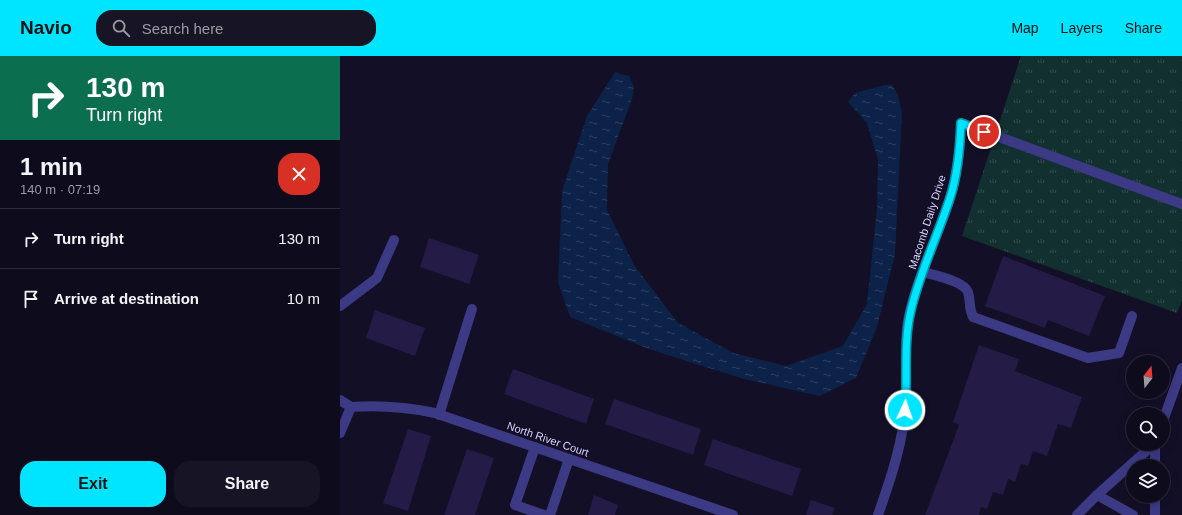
<!DOCTYPE html>
<html lang="en">
<head>
<meta charset="utf-8">
<style>
  :root { --surface:#0e0b1c; --page:#171425; --text:#f1f3f6; --muted:#9b9ba3; --line:#2e2b3b; --accent:#00e5ff }
  body { margin:0; font-family:Helvetica,sans-serif; background:var(--page); color:var(--text); height:100vh; display:flex; flex-direction:column; font-size:15px; white-space:nowrap }
  * { box-sizing:border-box; margin:0 }
  p { font-size:13px; color:var(--muted) }
  .icon { flex:none; width:22px; height:22px; fill:none; stroke:currentColor; stroke-width:2; stroke-linecap:round; stroke-linejoin:round }
  .map { position:relative; flex:1; overflow:hidden }
  .side { display:flex; flex-direction:column; background:var(--surface); width:340px }
  .side>* { flex:none }
  .guide { background:#0b6e4f; color:#fff; overflow:hidden }
  .needle { width:26px; rotate:17deg }
  .buttons { position:absolute; left:786px; top:299px; display:grid; gap:8px }
  .buttons a { display:grid; place-items:center; width:44px; height:44px; border-radius:50%; background:var(--surface); box-shadow:0 2px 10px #0003,0 0 0 1px var(--line); font-size:20px }
  .pin { position:absolute; display:grid; place-items:center; width:34px; height:34px; color:#fff; margin:-17px; border:2px solid #fff; border-radius:50%; box-shadow:0 1px 4px #0007 }
  .me { position:absolute; width:44px; margin:-22px; rotate:3deg; stroke-linejoin:round; filter:drop-shadow(0 0 3px #0008) }
  .turn { display:flex; align-items:center; gap:14px; height:84px; padding:0 20px; font-size:18px }
  .turn .icon { width:52px; height:52px; stroke-width:2.5 }
  .turn b { display:block; font-size:28px; line-height:34px }
  .round { display:grid; place-items:center; flex:none; width:42px; height:42px; border-radius:16px; background:var(--page) }
  .head { display:flex; align-items:center; justify-content:space-between; height:68px; padding:0 20px }
  h1 { font-size:24px; font-weight:800; line-height:30px }
  .action { display:flex; gap:8px; margin-top:auto; padding:8px 20px }
  .action a { flex:1; height:46px; border-radius:16px; background:var(--accent); color:#111; font-size:16px; font-weight:800; line-height:46px; text-align:center }
  .action a+a { background:var(--page); color:var(--text) }
  ul { padding:0; list-style:none }
  li { display:flex; align-items:center; gap:12px; height:60px; padding:0 20px; border-top:1px solid var(--line) }
  li div { flex:1 }
  li b { display:block; font-size:15px }
  li em { font-style:normal }
  header { display:flex; align-items:center; gap:24px; box-sizing:border-box; height:56px; padding:0 20px; background:var(--accent); color:#111 }
  header strong { font-size:19px }
  nav { display:flex; gap:22px; margin-inline-start:auto; font-size:14px }
  .search { width:280px; height:36px; background:var(--page); display:flex; align-items:center; gap:10px; box-sizing:border-box; padding:0 14px; border-radius:16px; color:var(--muted); font-size:15px }
  main { display:flex; flex:1; min-height:0 }
  .map>svg:first-child { display:block }
  .grass { fill:url(#grass-tufts) }
  .water { fill:url(#water-ripples) }
  .building { fill:#241b47 }
  .lines { fill:none; stroke-linecap:round; stroke-linejoin:round }
  .minor { stroke:#3d3a85; stroke-width:10 }
  .route-casing { stroke:#0095a6; stroke-width:10 }
  .route { stroke:#00e5ff; stroke-width:7 }
  .labels { text-anchor:middle; dominant-baseline:central; stroke-width:3; stroke-linejoin:round; paint-order:stroke }
  .street-label { font-size:11px; fill:#d9d4ff; stroke:#130f26 }
</style>
</head>
<body>
<header>
<strong>Navio</strong>
<div class="search"><svg class="icon" aria-label="search" viewBox="0 0 24 24"><circle cx="10" cy="10" r="6"/><path d="M15 15l6 6"/></svg>Search here</div>
<nav><a>Map</a><a>Layers</a><a>Share</a></nav>
</header>
<main>
<section class="side">
<div class="guide">
<div class="turn"><svg class="icon" aria-label="right" viewBox="0 0 24 24"><path d="M7 20v-9h11M14 6l5 5-5 5"/></svg><div><b>130 m</b>Turn right</div></div>
</div>
<div class="head"><div><h1>1 min</h1><p>140 m · 07:19</p></div><a class="round" style="background:#d93025;color:#fff"><svg class="icon" aria-label="close" viewBox="0 0 24 24"><path d="M6 6l12 12M18 6L6 18"/></svg></a></div>
<ul>
<li><svg class="icon" aria-label="right" viewBox="0 0 24 24"><path d="M7 20v-9h11M14 6l5 5-5 5"/></svg><div><b>Turn right</b></div><em>130 m</em></li>
<li><svg class="icon" aria-label="arrive" viewBox="0 0 24 24"><path d="M6 21V4h12l-3 4 3 4H6"/></svg><div><b>Arrive at destination</b></div><em>10 m</em></li>
</ul>
<div class="action"><a>Exit</a><a>Share</a></div>
</section>
<div class="map">
<svg width="842" height="459" viewBox="0 0 842 459">
  <defs>
    <pattern id="grass-tufts" width="24" height="20" patternUnits="userSpaceOnUse"><rect width="24" height="20" fill="#12302f"/><path d="M3 7l-1-3M5 7V3M7 7l1-3M15 17l-1-3M17 17v-4M19 17l1-3" fill="none" stroke="#344d4e"/></pattern>
    <pattern id="water-ripples" width="26" height="14" patternUnits="userSpaceOnUse"><rect width="26" height="14" fill="#0c2248"/><path d="M2 4q2-2 4 0t4 0M15 11q2-2 4 0t4 0" fill="none" stroke="#2f4163"/></pattern>
  </defs>
  <rect width="100%" height="100%" fill="#130f26"/>
  <path class="grass" d="M681 0H842V244L837 257 622 180Z"/>
  <path class="water" d="M275 16 289 20 294 31 292 43 268 108 267 154 294 209 338 267 393 297 446 310 503 290 527 248 537 152 538 104 527 67 508 46 515 37 545 29H552L558 39 562 57 555 198 537 271 516 322 480 340 404 323 309 293 230 261 218 226 222 135 247 60Z"/>
  <g class="building">
    <path d="M89 182 139 199 129 228 80 211Z"/>
    <path d="M663 200 765 240 749 280 708 264 705 272 645 250Z"/>
    <path d="M35 254 85 272 75 300 26 282Z"/>
    <path d="M639 289 679 303 675 315 742 341 731 372 718 368 707 400 693 395 688 410 681 408 675 426 668 423 663 439 653 436 647 453 641 451 639 459H585L619 369 613 366Z"/>
    <path d="M173 313 254 343 246 368 164 338Z"/>
    <path d="M274 343 361 373 353 399 265 368Z"/>
    <path d="M68 373 91 380 68 455 43 447Z"/>
    <path d="M373 383 461 413 452 440 364 409Z"/>
    <path d="M127 393 154 402 135 459H104Z"/>
    <path d="M254 439 278 449 275 459H248Z"/>
    <path d="M471 444 495 452 492 459H466Z"/>
  </g>
  <g class="lines">
    <g class="minor">
      <path d="M583 216C594 219 624 225 628 236 631 245 628 250 633 261L748 302 779 297 792 260"/>
      <path d="M0 250 37 222 54 184"/>
      <path d="M0 344 11 351"/>
      <path d="M99 359 132 253"/>
      <path d="M823 365 842 312"/>
      <path d="M0 377 11 351C40 349 67 351 95 357L393 459"/>
      <path d="M195 391 175 449 204 459"/>
      <path d="M815 410V388"/>
      <path d="M757 439 814 388"/>
      <path d="M210 459 229 403"/>
      <path d="M538 459C551 422 564 384 566 344 567 318 564 291 568 265 576 223 597 183 610 142 618 117 620 92 621 67L842 148"/>
      <path d="M737 459 757 439 793 459"/>
      <path d="M815 459V440"/>
    </g>
  </g>
  <g class="lines">
    <defs>
      <path id="route" d="M565 354C568 321 563 287 571 254 580 216 598 179 610 142 618 118 620 92 621 67L644 76"/>
    </defs>
    <use href="#route" class="route-casing"/>
    <use href="#route" class="route"/>
  </g>
  <g class="labels">
    <g class="street-label">
      <text transform="translate(587 166) rotate(-72)">Macomb Daily Drive</text>
      <text transform="translate(208 383) rotate(19)">North River Court</text>
    </g>
  </g>
</svg>
<div class="buttons">
<a><svg class="needle" viewBox="-14 -14 28 28"><path d="M0-13l5 13h-10z" fill="#e53935"/><path d="M0 13l5-13h-10z" fill="#9b9ba3"/></svg></a>
<a><svg class="icon" aria-label="search" viewBox="0 0 24 24"><circle cx="10" cy="10" r="6"/><path d="M15 15l6 6"/></svg></a>
<a><svg class="icon" aria-label="layers" viewBox="0 0 24 24"><path d="M12 4l9 5-9 5-9-5zM3 14l9 5 9-5"/></svg></a>
</div>
<div class="pin" style="left:644px;top:76px;background:#d93025"><svg class="icon" aria-label="arrive" viewBox="0 0 24 24"><path d="M6 21V4h12l-3 4 3 4H6"/></svg></div>
<svg class="me" style="left:565px;top:354px" viewBox="-20 -20 40 40"><circle r="17" fill="#00e5ff" stroke="#fff" stroke-width="3"/><path d="M0-11L8 9 0 5-8 9z" fill="#fff"/></svg>
</div>
</main>
</body>
</html>
